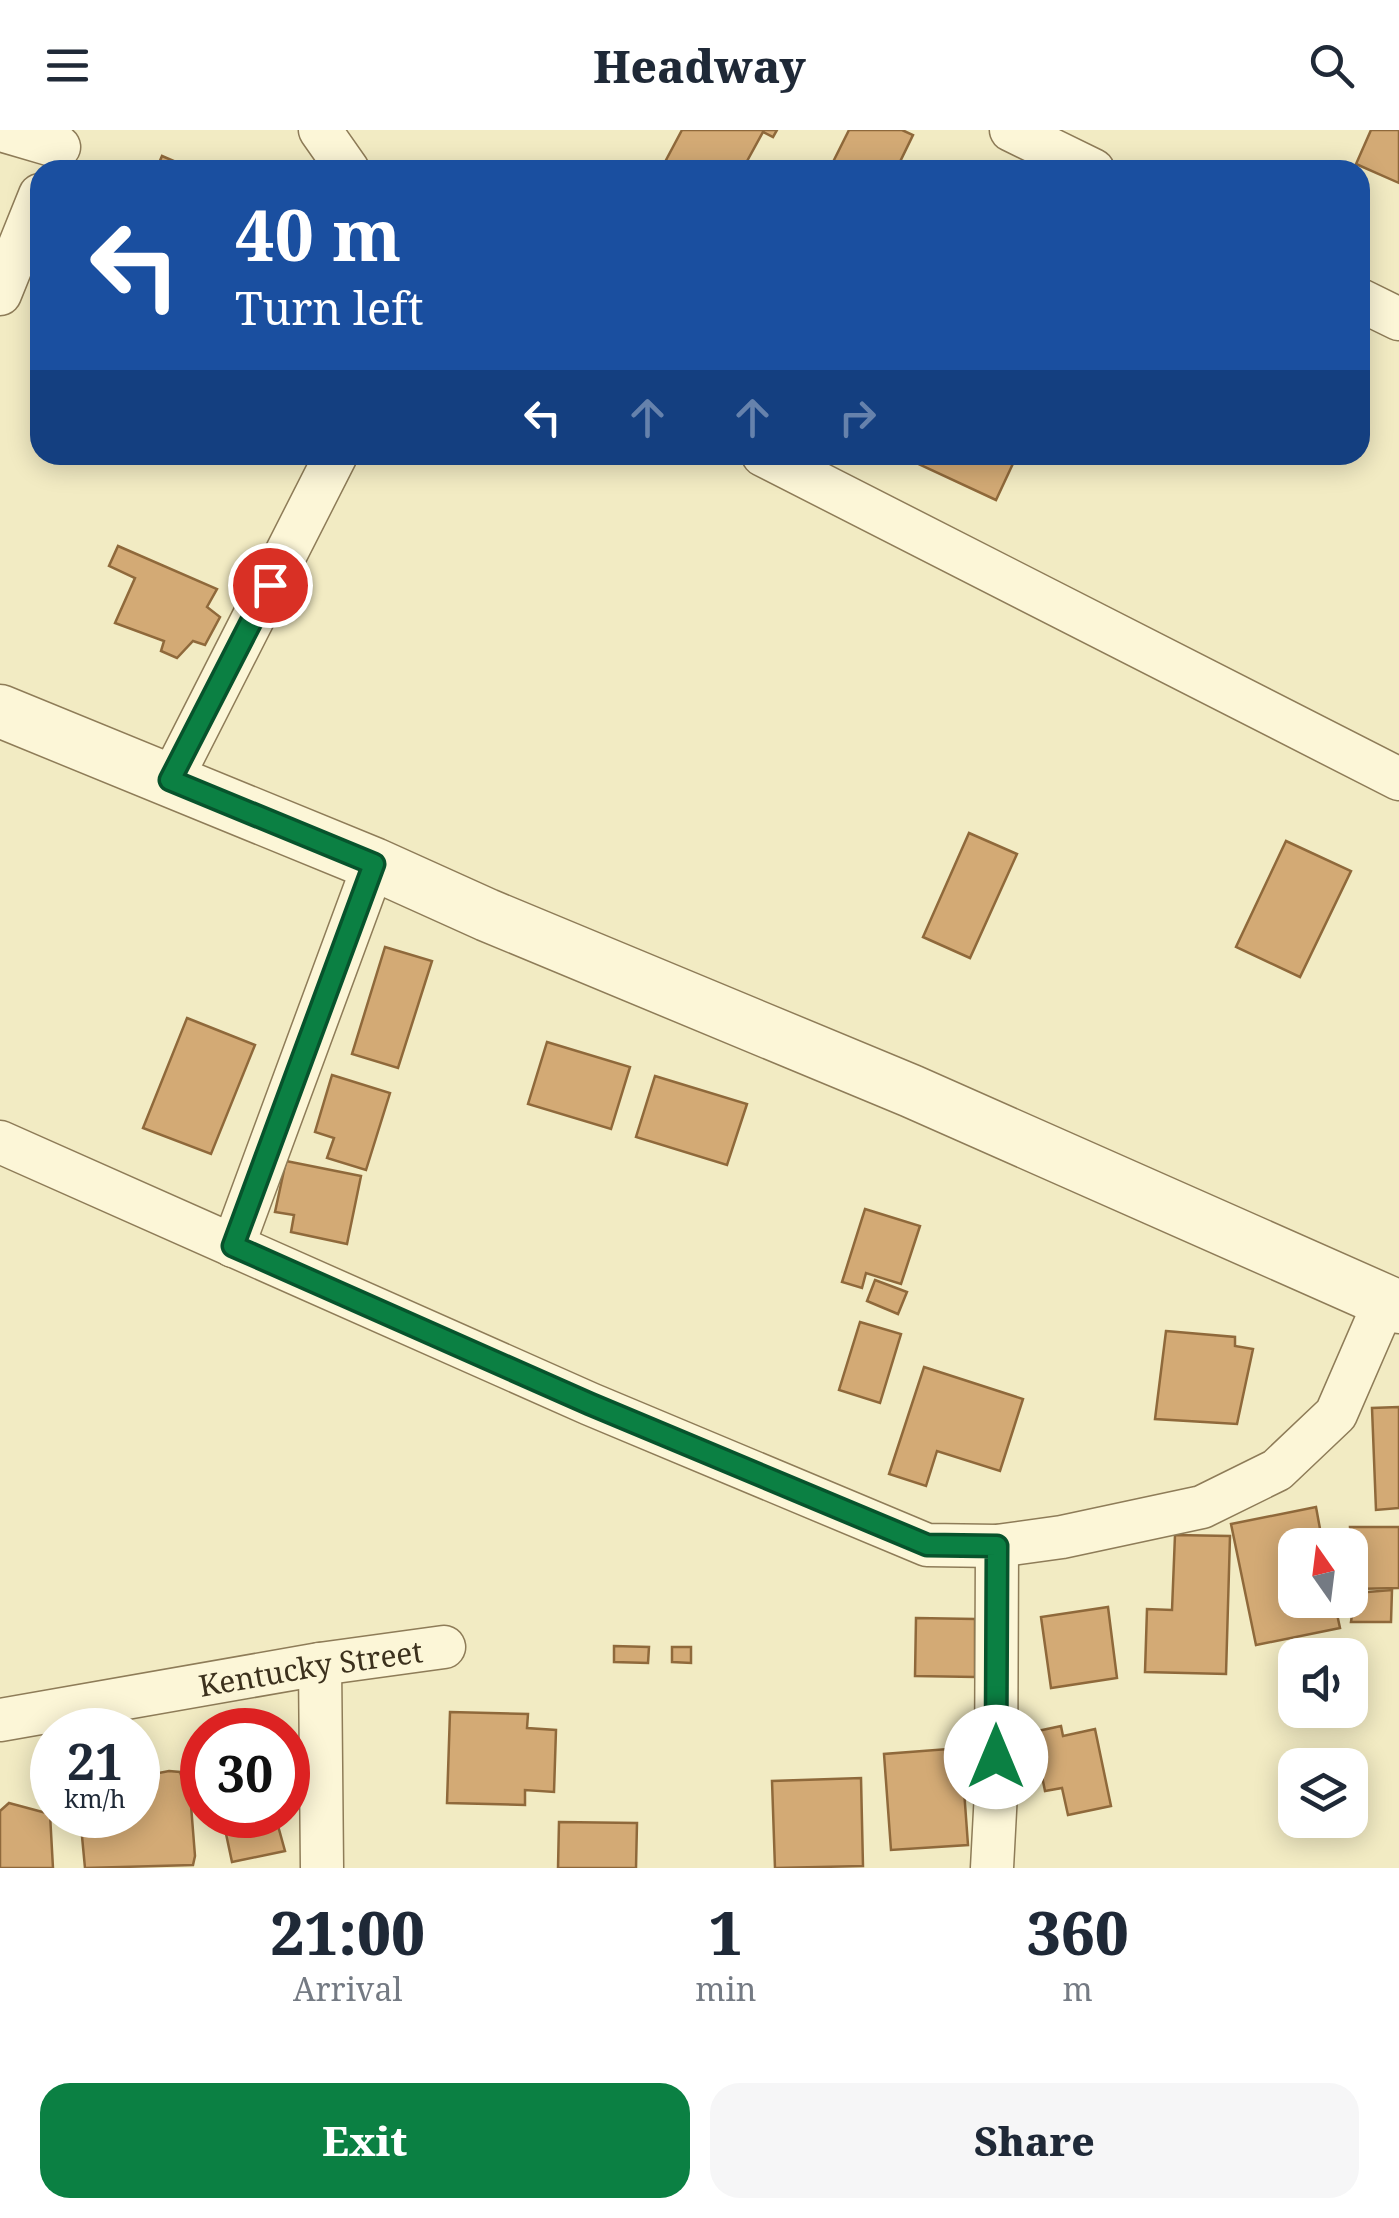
<!DOCTYPE html>
<html lang="en">
<head>
<meta charset="utf-8">
<style>
  :root { --surface:#fff; --page:#f6f6f7; --text:#1f2937; --muted:#747a83; --accent:#0b8043 }
  body { margin:0; font-family:"Noto Serif",serif; background:var(--page); color:var(--text); height:100vh; display:flex; flex-direction:column; font-size:38px; white-space:nowrap }
  * { box-sizing:border-box; margin:0 }
  p { font-size:32px; color:var(--muted) }
  .icon { flex:none; width:55px; height:55px; fill:none; stroke:currentColor; stroke-width:2; stroke-linecap:round; stroke-linejoin:round }
  .map { position:relative; height:1738px; overflow:hidden }
  .side { display:flex; flex-direction:column; background:var(--surface); flex:1 }
  .side>* { flex:none }
  .hud { position:absolute; left:30px; top:30px; width:1340px; height:305px; border-radius:30px; box-shadow:0 5px 25px #0003; background:#1a4fa0; color:#fff; overflow:hidden }
  .needle { width:65px; rotate:346deg }
  .fabs { position:absolute; left:1278px; top:1398px; display:grid; gap:20px }
  .fabs a { display:grid; place-items:center; width:90px; height:90px; border-radius:20px; background:var(--surface); box-shadow:0 5px 25px #0003; font-size:50px }
  .speed { position:absolute; left:30px; top:1578px; display:flex; gap:20px; font-size:50px; font-weight:700; text-align:center }
  .speed>* { display:grid; place-content:center; width:130px; height:130px; border-radius:50%; background:var(--surface); box-shadow:0 5px 25px #0003; line-height:1 }
  .speed small { font-size:25px; font-weight:400 }
  .speed .limit { border:15px solid #d22; background:#fff; color:#111 }
  .pin { position:absolute; display:grid; place-items:center; width:85px; height:85px; color:#fff; margin:-42px; border:5px solid #fff; border-radius:50%; box-shadow:0 2px 10px #0007 }
  .me { position:absolute; width:110px; margin:-55px; rotate:0deg; stroke-linejoin:round; filter:drop-shadow(0 0 8px #0008) }
  .turn { display:flex; align-items:center; gap:35px; height:210px; padding:0 40px; font-size:45px }
  .turn .icon { width:130px; height:130px; stroke-width:2.5 }
  .turn b { display:block; font-size:70px; line-height:85px }
  .lanes { display:flex; align-items:center; height:95px; padding:0 40px; background:#0003; justify-content:center; gap:50px; direction:ltr }
  .lanes .off { opacity:.35 }
  .eta { display:flex; justify-content:space-evenly; align-items:center; height:170px; text-align:center }
  .eta b { font-size:60px; font-weight:800; line-height:70px }
  .cta { display:flex; gap:20px; margin-top:auto; padding:20px 40px }
  .cta a { flex:1; height:115px; border-radius:30px; background:var(--accent); color:#fff; font-size:40px; font-weight:800; line-height:115px; text-align:center }
  .cta a+a { background:var(--page); color:var(--text) }
  header { display:flex; justify-content:space-between; align-items:center; height:130px; padding:0 40px; background:var(--surface); font-size:45px; font-weight:800 }
  .map>svg:first-child { display:block }
  .building { fill:#d3aa75; stroke:#8f693b; stroke-width:2.5 }
  .lines { fill:none; stroke-linecap:round; stroke-linejoin:round }
  .minor-casing { stroke:#8e7c58; stroke-width:45 }
  .tertiary-casing { stroke:#8e7c58; stroke-width:55 }
  .minor { stroke:#fcf6d7; stroke-width:42 }
  .tertiary { stroke:#fcf6d7; stroke-width:52 }
  .route-casing { stroke:#07532c; stroke-width:25 }
  .route { stroke:#0b8043; stroke-width:18 }
  .labels { text-anchor:middle; dominant-baseline:central; stroke-width:9; stroke-linejoin:round; paint-order:stroke }
  .street-label { font-size:30px; fill:#3c311d; stroke:#f9f3d3 }
</style>
</head>
<body>
<header><svg class="icon" aria-label="menu" viewBox="0 0 24 24"><path d="M4 6h16M4 12h16M4 18h16"/></svg>Headway<svg class="icon" aria-label="search" viewBox="0 0 24 24"><circle cx="10" cy="10" r="6"/><path d="M15 15l6 6"/></svg></header>
<div class="map">
<svg width="1399" height="1738" viewBox="0 0 1399 1738">
  <rect width="100%" height="100%" fill="#f2ebc3"/>
  <g class="building">
    <path d="M682 0H777L773 7 763 2 746 33 757 40H680L666 30Z"/>
    <path d="M849 0H902L913 5 896 40H829Z"/>
    <path d="M1371 0H1399V53L1356 34Z"/>
    <path d="M162 26 188 37 186 40H156Z"/>
    <path d="M917 325H1017L996 370 914 332Z"/>
    <path d="M118 416 217 459 207 477 220 487 205 515 193 511 177 528 161 521 164 511 115 493 135 448 109 436Z"/>
    <path d="M969 703 1017 724 970 828 923 807Z"/>
    <path d="M1286 711 1351 741 1300 847 1236 817Z"/>
    <path d="M385 817 432 831 398 938 352 924Z"/>
    <path d="M187 888 255 915 211 1024 143 998Z"/>
    <path d="M547 912 630 937 611 999 528 974Z"/>
    <path d="M332 945 390 963 366 1040 327 1028 334 1008 315 1002Z"/>
    <path d="M655 946 747 974 727 1035 636 1007Z"/>
    <path d="M286 1031 361 1046 347 1114 291 1102 294 1085 275 1082Z"/>
    <path d="M865 1079 920 1096 901 1154 866 1143 862 1158 842 1152Z"/>
    <path d="M875 1150 907 1162 898 1184 867 1171Z"/>
    <path d="M860 1192 901 1204 880 1273 839 1260Z"/>
    <path d="M1166 1201 1235 1207V1216L1253 1219 1237 1294 1155 1289Z"/>
    <path d="M924 1237 1023 1269 1000 1341 937 1321 926 1356 889 1344Z"/>
    <path d="M1399 1277V1378L1376 1380 1372 1278Z"/>
    <path d="M1316 1377 1323 1415H1295V1470H1334L1340 1498 1256 1515 1231 1394Z"/>
    <path d="M1350 1397H1399V1458L1354 1459Z"/>
    <path d="M1175 1405 1230 1406 1226 1544 1145 1542 1147 1479 1172 1480Z"/>
    <path d="M1392 1460 1391 1492H1351L1355 1463Z"/>
    <path d="M1108 1477 1117 1548 1051 1558 1041 1487Z"/>
    <path d="M916 1488 975 1489V1547L915 1546Z"/>
    <path d="M614 1516 649 1517 648 1533 614 1532Z"/>
    <path d="M672 1517H691V1533L672 1532Z"/>
    <path d="M450 1582 528 1584 527 1598 556 1600 554 1662 525 1660V1675L447 1673Z"/>
    <path d="M1061 1596 1063 1606 1095 1599 1111 1676 1068 1685 1062 1658 1045 1661 1033 1602Z"/>
    <path d="M961 1618 968 1715 891 1720 884 1624Z"/>
    <path d="M169 1641 180 1642 183 1651 189 1650 195 1726 193 1735 85 1738 80 1685H138V1647Z"/>
    <path d="M861 1648 863 1736 775 1738 772 1651Z"/>
    <path d="M9 1673 50 1684 53 1738H0V1681Z"/>
    <path d="M222 1685H275L285 1721 232 1732Z"/>
    <path d="M559 1692 637 1693 636 1738H558Z"/>
  </g>
  <g class="lines">
    <defs>
      <g id="minor">
        <path d="M1 0 59 17"/>
        <path d="M320 0 348 40"/>
        <path d="M1011 0 1093 40"/>
        <path d="M0 164 40 65"/>
        <path d="M1360 170 1399 189"/>
        <path d="M763 325 1399 649"/>
        <path d="M171 650 336 325"/>
        <path d="M0 1012 590 1274 927 1415 997 1416 1062 1407 1202 1377 1277 1340 1336 1284 1385 1171"/>
        <path d="M233 1116 374 734"/>
        <path d="M320 1534 322 1738"/>
        <path id="s1" d="M0 1590 320 1534 444 1517"/>
        <path d="M992 1738 996 1662 997 1416"/>
      </g>
      <path id="tertiary" d="M0 581 374 734 487 785 911 961 1399 1177"/>
    </defs>
    <use href="#minor" class="minor-casing"/>
    <use href="#tertiary" class="tertiary-casing"/>
    <use href="#minor" class="minor"/>
    <use href="#tertiary" class="tertiary"/>
  </g>
  <g class="lines">
    <defs>
      <path id="route" d="M270 455 170 650 374 734 233 1116 590 1274 927 1415 997 1416 996 1627"/>
    </defs>
    <use href="#route" class="route-casing"/>
    <use href="#route" class="route"/>
  </g>
  <g class="labels">
    <g class="street-label">
      <text stroke="none"><textPath href="#s1" startOffset="315">Kentucky Street</textPath></text>
    </g>
  </g>
</svg>
<div class="fabs">
<a><svg class="needle" viewBox="-14 -14 28 28"><path d="M0-13l5 13h-10z" fill="#e53935"/><path d="M0 13l5-13h-10z" fill="#747a83"/></svg></a>
<a><svg class="icon" aria-label="sound" viewBox="0 0 24 24"><path d="M4 9h4l5-4v14l-5-4H4zM17 9q2 3 0 6"/></svg></a>
<a><svg class="icon" aria-label="layers" viewBox="0 0 24 24"><path d="M12 4l9 5-9 5-9-5zM3 14l9 5 9-5"/></svg></a>
</div>
<div class="speed"><div>21<small>km/h</small></div><div class="limit">30</div></div>
<div class="pin" style="left:270px;top:455px;background:#d93025"><svg class="icon" aria-label="arrive" viewBox="0 0 24 24"><path d="M6 21V4h12l-3 4 3 4H6"/></svg></div>
<svg class="me" style="left:996px;top:1627px" viewBox="-20 -20 40 40"><circle r="19" fill="#fff"/><path d="M0-13L10 11 0 6-10 11z" fill="#0b8043"/></svg>
<div class="hud">
<div class="turn"><svg class="icon" aria-label="left" viewBox="0 0 24 24"><path d="M17 20v-9H6M10 6l-5 5 5 5"/></svg><div><b>40 m</b>Turn left</div></div>
<div class="lanes"><svg class="icon" aria-label="left" viewBox="0 0 24 24"><path d="M17 20v-9H6M10 6l-5 5 5 5"/></svg><svg class="icon off" aria-label="ahead" viewBox="0 0 24 24"><path d="M12 20V5M6 11l6-6 6 6"/></svg><svg class="icon off" aria-label="ahead" viewBox="0 0 24 24"><path d="M12 20V5M6 11l6-6 6 6"/></svg><svg class="icon off" aria-label="right" viewBox="0 0 24 24"><path d="M7 20v-9h11M14 6l5 5-5 5"/></svg></div>
</div>
</div>
<section class="side">
<div class="eta">
<div><b>21:00</b><p>Arrival</p></div>
<div><b>1</b><p>min</p></div>
<div><b>360</b><p>m</p></div>
</div>
<div class="cta"><a>Exit</a><a>Share</a></div>
</section>
</body>
</html>
